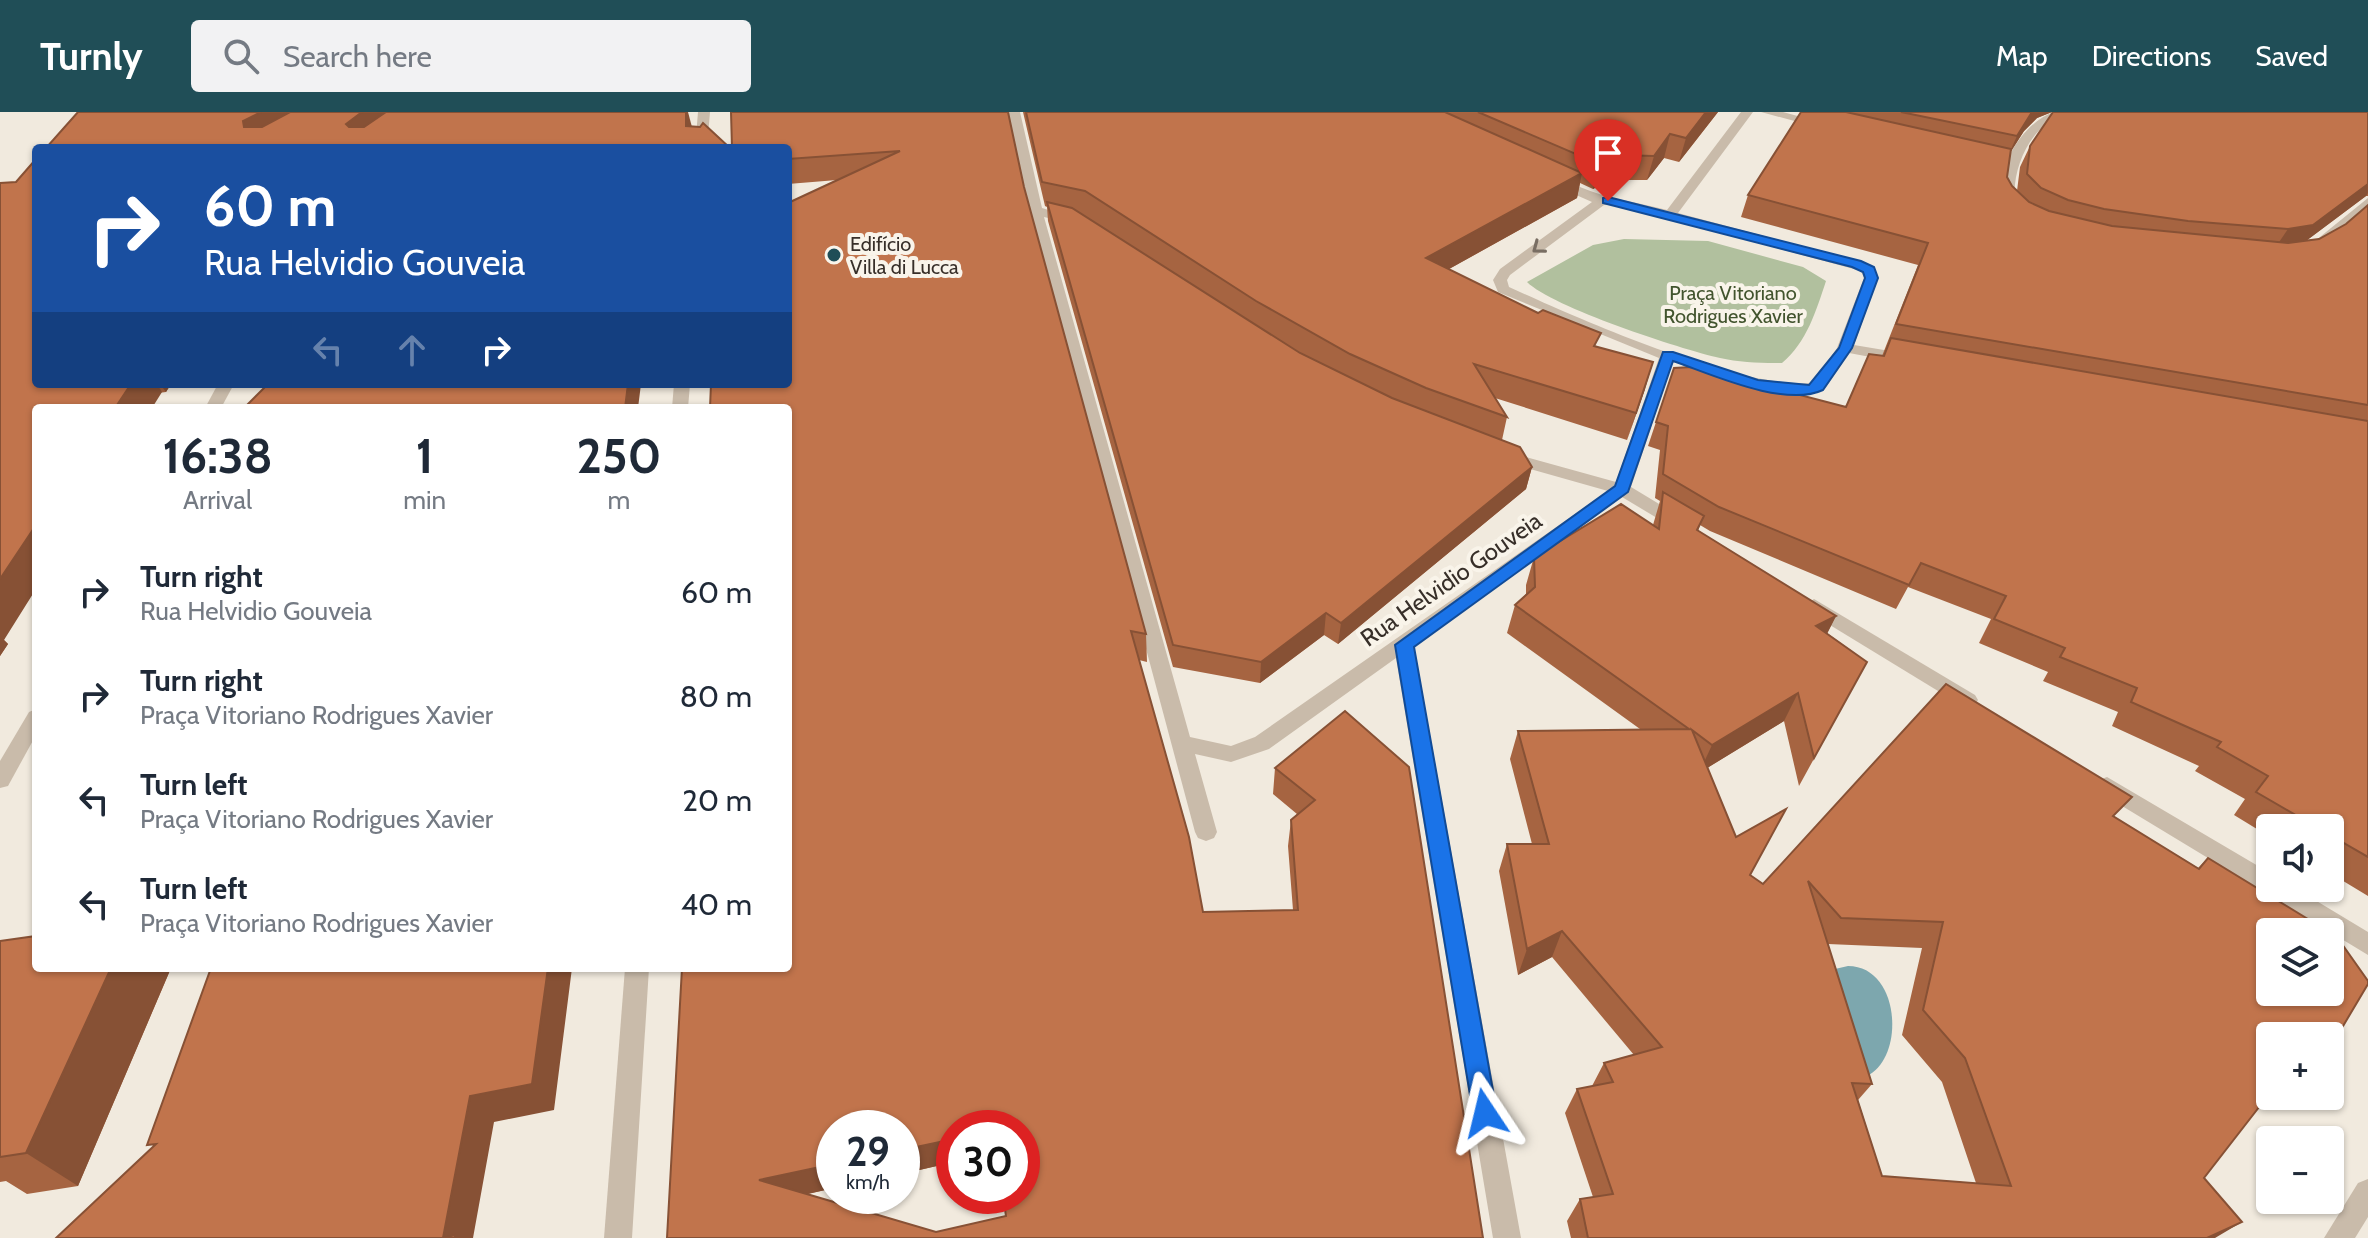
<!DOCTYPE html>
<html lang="en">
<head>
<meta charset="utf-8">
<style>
  :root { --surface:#fff; --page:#f2f2f3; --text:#1f2937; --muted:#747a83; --accent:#204e57 }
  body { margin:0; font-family:Cabin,sans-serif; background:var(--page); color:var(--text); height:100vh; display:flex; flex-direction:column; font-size:30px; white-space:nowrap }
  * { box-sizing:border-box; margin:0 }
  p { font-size:26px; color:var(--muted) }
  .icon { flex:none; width:44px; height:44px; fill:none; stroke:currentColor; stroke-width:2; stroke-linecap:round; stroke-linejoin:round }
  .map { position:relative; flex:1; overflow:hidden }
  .drawer { position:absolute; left:32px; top:292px; width:760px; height:568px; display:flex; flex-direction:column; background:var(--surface); border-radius:8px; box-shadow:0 2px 6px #0004 }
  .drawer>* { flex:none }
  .hud { position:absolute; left:32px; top:32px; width:760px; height:244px; border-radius:8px; box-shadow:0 2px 6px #0004; background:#1a4fa0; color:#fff; overflow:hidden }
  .tools { position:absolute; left:2256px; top:702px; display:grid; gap:16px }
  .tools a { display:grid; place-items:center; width:88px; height:88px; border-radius:8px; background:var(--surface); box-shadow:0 2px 6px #0004; font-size:40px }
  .speed { position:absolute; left:816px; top:998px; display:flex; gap:16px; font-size:40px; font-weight:700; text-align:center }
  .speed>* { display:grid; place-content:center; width:104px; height:104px; border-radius:50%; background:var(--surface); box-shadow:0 2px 6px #0004; line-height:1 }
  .speed small { font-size:20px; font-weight:400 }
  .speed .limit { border:12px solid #d22; background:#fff; color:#111 }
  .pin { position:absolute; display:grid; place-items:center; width:68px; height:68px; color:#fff; margin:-82px -34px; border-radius:50% 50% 50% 0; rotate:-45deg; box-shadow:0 0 8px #0007 }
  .pin .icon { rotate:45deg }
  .me { position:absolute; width:88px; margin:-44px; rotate:350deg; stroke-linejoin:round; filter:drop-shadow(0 0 6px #0008) }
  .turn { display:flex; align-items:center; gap:28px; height:168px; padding:0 40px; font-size:36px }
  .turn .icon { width:104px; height:104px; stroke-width:2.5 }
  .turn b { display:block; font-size:56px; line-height:68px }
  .lanes { display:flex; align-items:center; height:76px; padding:0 40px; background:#0003; justify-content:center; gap:40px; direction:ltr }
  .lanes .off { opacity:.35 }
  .eta { display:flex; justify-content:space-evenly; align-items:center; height:136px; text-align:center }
  .eta b { font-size:48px; font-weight:800; line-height:56px }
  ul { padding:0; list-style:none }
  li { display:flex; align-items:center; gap:24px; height:104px; padding:0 40px }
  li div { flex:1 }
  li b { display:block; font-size:30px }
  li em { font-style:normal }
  header { display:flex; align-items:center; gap:48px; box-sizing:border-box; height:112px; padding:0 40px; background:var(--accent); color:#fff }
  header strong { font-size:38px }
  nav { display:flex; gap:44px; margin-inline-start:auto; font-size:28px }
  .search { width:560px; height:72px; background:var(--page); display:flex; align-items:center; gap:20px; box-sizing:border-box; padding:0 28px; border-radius:8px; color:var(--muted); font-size:30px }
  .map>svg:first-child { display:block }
  .green { fill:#b1c09e }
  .water { fill:#7da7ae }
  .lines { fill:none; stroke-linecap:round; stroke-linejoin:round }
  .minor { fill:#c9bbaa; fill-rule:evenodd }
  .wall { fill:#a66441; fill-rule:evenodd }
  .shaded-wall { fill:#875135 }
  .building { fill:#c1744c; stroke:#875135; stroke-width:2; fill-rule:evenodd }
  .oneway { stroke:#796e63 }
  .route { fill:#1a73e8; stroke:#114b97; stroke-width:2 }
  .poi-dot { fill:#204e57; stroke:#f9f4ea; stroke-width:3 }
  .labels { text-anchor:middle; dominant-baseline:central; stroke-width:8; stroke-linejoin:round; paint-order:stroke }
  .far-poi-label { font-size:20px; fill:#372f29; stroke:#f9f4ea; text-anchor:start }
  .far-park-label { font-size:20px; fill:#42542e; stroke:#f9f4ea }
  .street-label { font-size:24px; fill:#372f29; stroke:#f9f4ea }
</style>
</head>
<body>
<header>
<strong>Turnly</strong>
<div class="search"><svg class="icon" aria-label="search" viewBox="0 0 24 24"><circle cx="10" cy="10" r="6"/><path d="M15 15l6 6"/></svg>Search here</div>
<nav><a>Map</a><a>Directions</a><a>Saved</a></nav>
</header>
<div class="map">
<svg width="2368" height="1126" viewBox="0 0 2368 1126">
  <rect width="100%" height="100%" fill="#f1eade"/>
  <path class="green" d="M1624 127 1708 129 1803 155 1826 169C1816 199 1807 230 1782 251H1775C1757 251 1737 250 1720 246 1680 237 1552 195 1527 170L1593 133Z"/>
  <path class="water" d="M1848 854C1900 854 1906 945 1867 964L1835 857Z"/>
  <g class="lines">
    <g class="minor">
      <path d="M698 0H710L707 36H695Z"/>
      <path d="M1008 0H1020L1042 96 1081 108 1074 112 1044 105 1190 625 1231 634 1255 625 1608 379 1498 348 1496 344 1498 340 1504 339 1616 370 1659 246 1498 180 1493 168 1500 157 1592 90 1549 71V65C1560 64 1570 70 1580 75 1607 87 1637 90 1667 98L1741 0H1753L1678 101 1872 153 1878 166 1854 233 1908 242 1916 247 1908 252 1849 241 1824 278C1775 290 1719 265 1673 250L1631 375 1684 407 1687 411 1684 415H1672L1622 385 1414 534 1521 1126H1493L1396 546 1269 637 1231 650 1195 642 1217 720 1214 726 1206 729 1198 726 1195 720 1029 99ZM1604 93H1618L1861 159 1864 166 1837 236 1813 271C1737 277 1581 208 1509 175L1507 168 1510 163Z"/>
      <path d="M1761 0H1783L1830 13 1824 17Z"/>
      <path d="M2054 0H2071C2064 5 2055 6 2048 11 2025 26 2010 66 2016 92L2004 95C1990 63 2022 10 2054 0Z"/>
      <path d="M2368 86V97L2325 135H2315V129Z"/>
      <path d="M218 272H234L221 296H205Z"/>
      <path d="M674 272H690L688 296H672Z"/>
      <path d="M1814 487 1975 583 1978 588 1975 593H1961L1807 499 1804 494Z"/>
      <path d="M36 597V623L8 674 0 676V649L29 600Z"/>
      <path d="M2107 665 2270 761V776H2295L2368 820V843L2099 680 2096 674 2099 668Z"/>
      <path d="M625 856H649L632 1126H604Z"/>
      <path d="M2368 1067V1105L2355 1126H2324L2358 1071Z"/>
    </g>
  </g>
  <g class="wall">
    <path d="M1008 0 1024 75 1146 522 1147 550 1139 548 1203 800 1293 798 1288 734 1291 708 1297 702 1273 682 1275 656 1345 599 1483 1126H667L788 272 837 68 788 72V36ZM834 1016H902V1062L954 1050 1022 1016 1006 1104 936 1120 807 1082 834 1076Z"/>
    <path d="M1023 0H1718L1679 50 1664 46 1647 68H1610L1593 77 1580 71 1577 86 1449 157 1598 235 1645 277 1627 328 1495 286 1507 305 1502 328 1532 355 1526 377 1338 532 1324 523 1260 571 1173 555 1048 109 1047 95 1045 94Z"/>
    <path d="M1801 0H2052L2037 6 2024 19 2010 40 2007 65 2012 74 2017 79 2020 55 2030 34 2368 0V84H2366L2307 128 2319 127 2346 112 2368 93V784L2330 761V716H2270V725L2234 703 2245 687 2195 659 2199 654 2112 614 2118 600 2043 569 2048 560 1979 531 1991 507 1908 475 1896 497 1710 419 1700 413 1698 419 1836 504 1827 521 1867 550 1799 674 1784 609 1707 656 1750 763 1763 772 2114 705 2198 756 2208 746 2270 924V984H2281L2266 994 2262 991 2204 1066 2215 1126H1571L1567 1109 1580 1087 1593 1085 1565 1001 1577 977 1592 974 1604 951 1634 943 1552 845 1518 863 1499 759 1507 732H1532L1510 647 1518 619 1640 617 1507 521 1515 493 1526 482V473L1534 445 1653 413 1660 389 1655 386 1660 338 1648 334 1674 256 1846 295 1869 242 1882 244 1918 153 1741 105 1748 83ZM1828 832 1922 836 1902 923 1942 970 1976 1071 1882 1064 1858 988 1872 972Z"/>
    <path d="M16 70 36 272H171L166 280 36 296 4 528 8 532 0 544V71Z"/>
    <path d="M0 829 36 856H171L78 1074 27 1082 6 1069 0 1070Z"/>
  </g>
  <g class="shaded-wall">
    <path d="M261 0H304L256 33 244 15 243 9Z"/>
    <path d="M362 0H384L390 12 358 36 346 12Z"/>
    <path d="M686 0H688L693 19 686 14Z"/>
    <path d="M1706 0H1718L1679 50 1686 26Z"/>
    <path d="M2032 0H2052L2037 6 2024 19 2007 46 2017 24Z"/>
    <path d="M1670 22 1664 46 1647 68 1654 44Z"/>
    <path d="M1616 43 1610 68 1593 77 1599 52Z"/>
    <path d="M1582 61 1577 86 1422 172 1426 146Z"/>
    <path d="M2368 72V81L2366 84 2298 135 2273 139 2288 117Z"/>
    <path d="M1653 250 1645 277 1627 328Z"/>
    <path d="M131 272H157L162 280 152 296H115Z"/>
    <path d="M160 272H171L166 280Z"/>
    <path d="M628 272H641L638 296H625Z"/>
    <path d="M1532 355 1526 377 1338 532 1341 511Z"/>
    <path d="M36 413V477L4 528 8 532 0 544V467Z"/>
    <path d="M1326 501 1324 523 1260 571 1261 550Z"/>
    <path d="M1836 504 1822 532 1816 514Z"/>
    <path d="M1798 581 1784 609 1699 661 1712 633Z"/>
    <path d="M1562 819 1552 845 1518 863 1527 837Z"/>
    <path d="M111 856H171L78 1074 26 1041Z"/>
    <path d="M548 856H572L554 998 494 1010 473 1126H443L470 984Z"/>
    <path d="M954 1027V1050L902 1062V1038Z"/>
    <path d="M834 1052V1076L773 1090 759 1068Z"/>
    <path d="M2242 1110 2215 1126H2207Z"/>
  </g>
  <g class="building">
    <path d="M78 0H261L243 9 244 15H262L290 0H362L346 12 349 15H364L386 0H686V14L700 15 703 11 730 36H46Z"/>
    <path d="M731 0H1008L1024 75 1146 522 1131 519 1189 725 1203 800 1298 798 1291 708 1315 688 1275 656 1345 599 1409 655 1483 1126H667L682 856H788V296H710L711 272H788V91L900 39 788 47V36H732ZM834 1016H902V1038L954 1027V1016H1022V1084H1003L1006 1104 936 1120 759 1068 834 1052Z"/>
    <path d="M1026 0H1445L1582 61 1426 146 1538 201 1543 198 1601 221 1594 234 1653 250 1636 301 1474 252 1507 305 1426 276 1350 242 1256 189 1085 79 1042 70Z"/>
    <path d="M1478 0H1706L1686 26 1670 22 1654 44 1616 43 1599 52Z"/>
    <path d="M1801 0H1846L2011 37 2007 65 2012 74 2029 90 2049 99 2112 114 2288 131 2319 127 2346 112 2368 93V293L1896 212 1928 131 1748 83Z"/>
    <path d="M1901 0H2032L2017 24Z"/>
    <path d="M2053 0H2368V72L2313 113 2288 117 2188 109 2104 97 2068 88 2041 76 2027 62 2030 34Z"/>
    <path d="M36 47V272H131L115 296H36V413L0 467V71L16 70Z"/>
    <path d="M1047 90 1072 96 1300 241 1392 286 1520 335 1532 355 1341 511 1326 501 1261 550 1173 533Z"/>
    <path d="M1891 226 2368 309V745L2330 723V716H2318L2256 680 2268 664 2217 635 2221 630 2131 590 2137 576 2060 545 2065 536 1994 507 2006 484 1921 451 1909 473 1719 395 1663 362 1668 314 1656 310 1674 256 1692 255 1846 295 1869 242 1884 244Z"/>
    <path d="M268 272H628L625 296H244Z"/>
    <path d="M1663 380 1704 404 1697 418 1836 504 1816 514 1867 550 1814 646 1798 581 1712 633 1692 618 1736 725 1786 697 1750 763 1763 772 1946 572 2132 685 2113 704 2199 757 2208 746 2329 820H2270V880H2330V821L2337 825 2368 869V872L2330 936V924H2270V981L2204 1066 2242 1110 2207 1126H1588L1580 1087 1613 1082 1577 977 1613 970 1604 951 1662 935 1562 819 1527 837 1507 732H1549L1518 619 1689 617 1515 493 1535 475 1534 445 1621 392 1659 417ZM1808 769 1841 806 1943 810 1923 898 1965 946 2011 1074 1882 1064 1852 971 1872 972Z"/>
    <path d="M36 824V856H111L26 1041 0 1045V829Z"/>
    <path d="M211 856H548L532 972 470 984 443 1126 455 1123V1126H56L156 1032 147 1033Z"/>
  </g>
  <defs><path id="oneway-chevron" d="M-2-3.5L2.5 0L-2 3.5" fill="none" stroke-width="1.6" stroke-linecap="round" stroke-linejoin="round" transform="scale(2)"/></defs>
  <use class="oneway" href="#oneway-chevron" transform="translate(1538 136) rotate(143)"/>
  <path class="route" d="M1608 85 1861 149 1874 155 1878 166 1852 236 1823 278C1784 296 1711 262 1673 249L1628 380 1414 535 1497 1001 1494 1009 1485 1013 1477 1009 1473 1001 1395 533 1615 374 1663 240H1673L1758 268 1809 273 1839 236 1865 166 1863 160 1852 155 1603 91V86Z"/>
  <circle class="poi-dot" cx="834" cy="143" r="8"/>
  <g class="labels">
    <g class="far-poi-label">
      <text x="850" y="132">Edifício<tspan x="850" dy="23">Villa di Lucca</tspan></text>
    </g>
    <g class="far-park-label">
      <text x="1733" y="181">Praça Vitoriano<tspan x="1733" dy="23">Rodrigues Xavier</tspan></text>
    </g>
    <g class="street-label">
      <text transform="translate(1451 467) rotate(-35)">Rua Helvidio Gouveia</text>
    </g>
  </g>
</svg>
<div class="tools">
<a><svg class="icon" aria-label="sound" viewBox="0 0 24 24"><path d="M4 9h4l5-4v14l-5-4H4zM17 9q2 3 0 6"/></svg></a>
<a><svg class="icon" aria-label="layers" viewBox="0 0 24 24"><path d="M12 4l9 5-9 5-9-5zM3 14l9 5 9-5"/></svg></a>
<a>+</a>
<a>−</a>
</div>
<div class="speed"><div>29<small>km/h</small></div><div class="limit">30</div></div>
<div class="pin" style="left:1608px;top:89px;background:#d93025"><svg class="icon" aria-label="arrive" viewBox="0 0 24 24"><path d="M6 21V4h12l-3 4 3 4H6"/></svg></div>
<svg class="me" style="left:1485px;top:1001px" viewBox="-20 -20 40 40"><path d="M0-17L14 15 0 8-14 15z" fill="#1a73e8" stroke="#fff" stroke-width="4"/></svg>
<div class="hud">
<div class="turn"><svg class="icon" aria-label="right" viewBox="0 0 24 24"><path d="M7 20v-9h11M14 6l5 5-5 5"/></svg><div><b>60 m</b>Rua Helvidio Gouveia</div></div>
<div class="lanes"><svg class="icon off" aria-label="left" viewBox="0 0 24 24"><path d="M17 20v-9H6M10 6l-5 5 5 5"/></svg><svg class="icon off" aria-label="ahead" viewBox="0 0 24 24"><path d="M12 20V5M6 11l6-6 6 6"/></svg><svg class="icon" aria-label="right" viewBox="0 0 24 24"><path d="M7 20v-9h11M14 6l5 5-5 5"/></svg></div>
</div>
<section class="drawer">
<div class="eta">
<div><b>16:38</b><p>Arrival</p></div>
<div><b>1</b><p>min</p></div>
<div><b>250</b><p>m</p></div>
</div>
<ul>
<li><svg class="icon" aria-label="right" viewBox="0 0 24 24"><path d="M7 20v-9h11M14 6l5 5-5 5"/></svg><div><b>Turn right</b><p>Rua Helvidio Gouveia</p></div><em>60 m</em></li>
<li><svg class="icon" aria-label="right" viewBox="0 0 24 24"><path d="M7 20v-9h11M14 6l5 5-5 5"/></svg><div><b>Turn right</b><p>Praça Vitoriano Rodrigues Xavier</p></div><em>80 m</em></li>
<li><svg class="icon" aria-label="left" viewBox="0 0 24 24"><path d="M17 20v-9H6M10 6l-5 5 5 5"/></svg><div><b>Turn left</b><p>Praça Vitoriano Rodrigues Xavier</p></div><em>20 m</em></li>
<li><svg class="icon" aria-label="left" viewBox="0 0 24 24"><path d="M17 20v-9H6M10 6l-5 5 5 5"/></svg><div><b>Turn left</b><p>Praça Vitoriano Rodrigues Xavier</p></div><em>40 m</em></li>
</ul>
</section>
</div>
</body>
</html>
